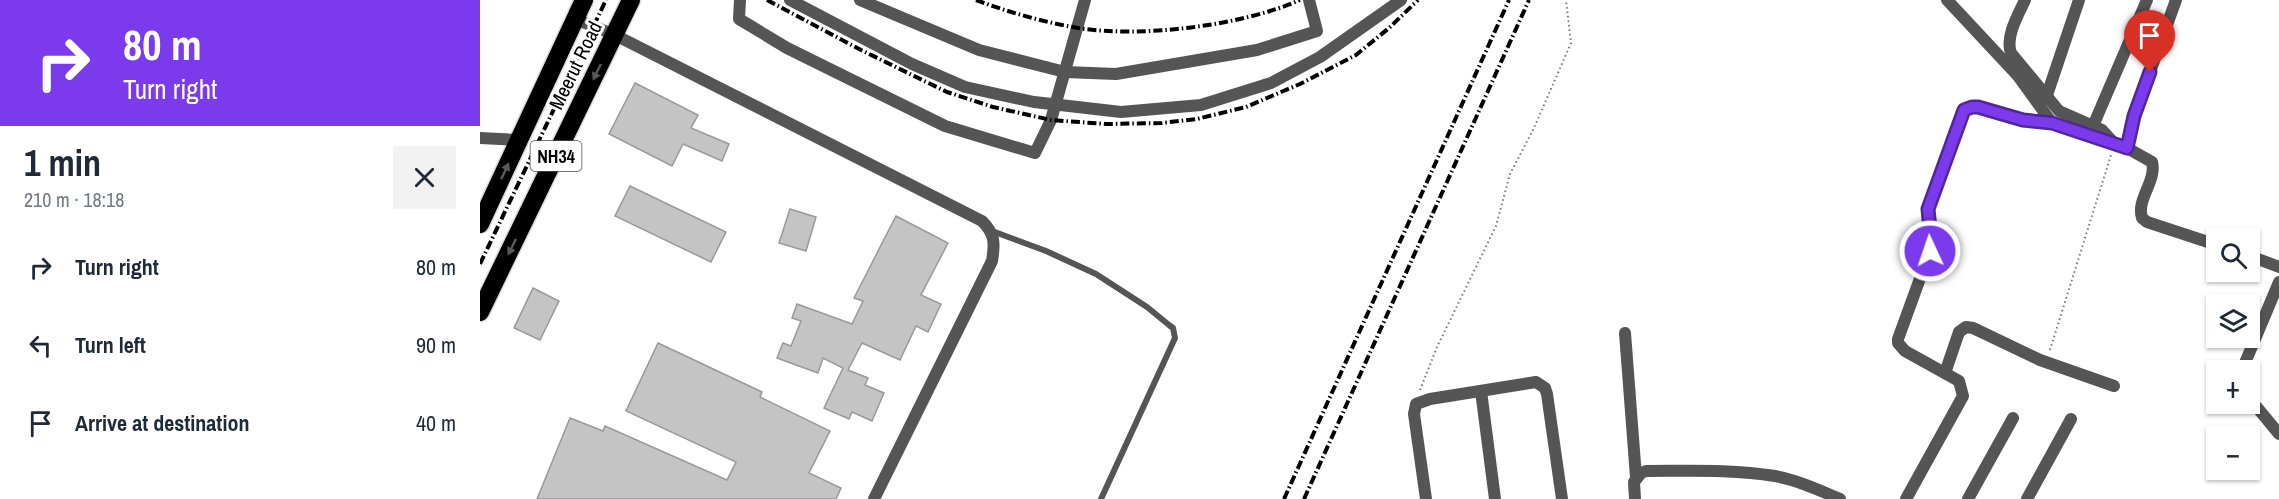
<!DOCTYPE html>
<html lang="en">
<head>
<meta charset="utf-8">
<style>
  :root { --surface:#fff; --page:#f2f2f3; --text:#1f2937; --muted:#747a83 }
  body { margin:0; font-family:"Archivo Narrow",sans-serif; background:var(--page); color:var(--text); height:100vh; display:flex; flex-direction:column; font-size:22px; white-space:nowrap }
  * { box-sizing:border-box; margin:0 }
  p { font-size:20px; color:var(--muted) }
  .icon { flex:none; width:33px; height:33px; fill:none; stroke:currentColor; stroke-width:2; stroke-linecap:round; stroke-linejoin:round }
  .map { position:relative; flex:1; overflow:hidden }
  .details { display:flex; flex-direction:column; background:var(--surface); width:480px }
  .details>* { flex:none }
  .banner { background:#7c3aed; color:#fff; overflow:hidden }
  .fabs { position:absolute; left:1726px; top:228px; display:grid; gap:12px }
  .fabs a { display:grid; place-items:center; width:54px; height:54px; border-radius:0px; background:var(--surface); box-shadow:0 2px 4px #0004; font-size:30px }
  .pin { position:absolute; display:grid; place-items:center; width:51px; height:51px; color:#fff; margin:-62px -26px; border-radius:50% 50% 50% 0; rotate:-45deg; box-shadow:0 0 6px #0007 }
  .pin .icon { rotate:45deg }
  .me { position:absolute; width:66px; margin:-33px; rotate:357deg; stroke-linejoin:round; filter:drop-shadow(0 0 4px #0008) }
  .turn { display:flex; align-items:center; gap:21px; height:126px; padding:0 24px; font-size:27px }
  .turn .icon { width:78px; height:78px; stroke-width:2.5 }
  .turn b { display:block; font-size:42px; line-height:51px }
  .round { display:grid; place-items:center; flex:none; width:63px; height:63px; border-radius:0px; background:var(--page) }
  .head { display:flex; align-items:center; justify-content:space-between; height:102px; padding:0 24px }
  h1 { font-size:36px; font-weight:700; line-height:45px }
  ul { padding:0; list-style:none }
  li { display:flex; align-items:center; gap:18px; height:78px; padding:0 24px }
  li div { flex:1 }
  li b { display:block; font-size:22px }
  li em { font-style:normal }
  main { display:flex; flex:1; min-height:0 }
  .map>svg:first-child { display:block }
  .building { fill:#c4c4c4; stroke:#999; stroke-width:1.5 }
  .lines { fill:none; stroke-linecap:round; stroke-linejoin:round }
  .highway-casing { stroke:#dbdbdb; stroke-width:21 }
  .path { stroke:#777; stroke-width:2; stroke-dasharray:1.5 3; stroke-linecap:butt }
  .lane { stroke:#555; stroke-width:6 }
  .street { stroke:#555; stroke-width:12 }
  .highway { stroke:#000; stroke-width:18 }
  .rail { stroke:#000; stroke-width:4; stroke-dasharray:9 3 1.5 3; stroke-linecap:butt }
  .oneway { fill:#595959 }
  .route-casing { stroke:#51269a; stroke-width:15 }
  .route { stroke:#7c3aed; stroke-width:10 }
  .labels { text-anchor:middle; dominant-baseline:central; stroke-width:6; stroke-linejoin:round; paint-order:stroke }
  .shield { fill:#fff; stroke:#4c4c4c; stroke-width:1.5 }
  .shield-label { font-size:18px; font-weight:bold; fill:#000 }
  .street-label { font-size:20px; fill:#000; stroke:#fff }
</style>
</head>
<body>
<main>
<section class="details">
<div class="banner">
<div class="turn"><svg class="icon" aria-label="right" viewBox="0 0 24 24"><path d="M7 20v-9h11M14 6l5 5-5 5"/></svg><div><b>80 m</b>Turn right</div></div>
</div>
<div class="head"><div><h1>1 min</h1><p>210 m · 18:18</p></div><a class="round"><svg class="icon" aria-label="close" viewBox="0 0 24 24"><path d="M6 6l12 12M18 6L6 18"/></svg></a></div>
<ul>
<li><svg class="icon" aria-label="right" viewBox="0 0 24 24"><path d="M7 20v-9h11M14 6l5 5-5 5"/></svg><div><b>Turn right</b></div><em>80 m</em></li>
<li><svg class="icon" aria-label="left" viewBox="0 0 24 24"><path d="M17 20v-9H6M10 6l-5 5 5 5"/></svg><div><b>Turn left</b></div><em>90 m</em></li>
<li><svg class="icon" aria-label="arrive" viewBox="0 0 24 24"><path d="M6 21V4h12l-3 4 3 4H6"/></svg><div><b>Arrive at destination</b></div><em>40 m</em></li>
</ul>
</section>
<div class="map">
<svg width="1799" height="499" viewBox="0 0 1799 499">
  <rect width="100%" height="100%" fill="#fff"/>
  <g class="building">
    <path d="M155 83 218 115 211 128 249 144 242 161 203 144 192 166 129 134Z"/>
    <path d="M150 186 246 232 231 262 135 216Z"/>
    <path d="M310 209 336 217 326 251 299 243Z"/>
    <path d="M416 216 468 243 441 295 461 304 448 332 436 326 420 360 382 343 368 370 388 378 385 385 404 393 392 421 372 412 369 419 344 408 363 368 343 358 338 373 297 358 303 343 311 346 321 321 312 318 317 304 372 324 383 301 374 298Z"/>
    <path d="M53 288 79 301 60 340 34 328Z"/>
    <path d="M178 343 282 392 280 397 350 431 329 473 361 488 356 499H57L90 418 123 431 125 426 247 480 256 462 146 411Z"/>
  </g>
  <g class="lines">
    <defs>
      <g id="highway">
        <path d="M0 224 104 0"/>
        <path d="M0 312 151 0"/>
      </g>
    </defs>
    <use href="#highway" class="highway-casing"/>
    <g class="path">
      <path d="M1570 350 1631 155"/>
      <path d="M940 390 957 347 1016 226 1030 174 1054 128 1091 43 1086 0"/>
    </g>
    <path class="lane" d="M512 231 566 251 616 274 667 307 689 325 693 328 695 338 621 499"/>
    <g class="street">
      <path d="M260 0 259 19 307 48 465 126 555 153 571 120 605 0"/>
      <path d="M310 0 432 64 485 87 554 102 641 112 721 105 791 83 840 57 921 0"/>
      <path d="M380 0 499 50 585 72 636 74 777 50 837 31 829 0"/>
      <path d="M1467 0 1538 76 1572 123 1647 148 1672 162C1677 181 1656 199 1662 218L1667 222 1737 245"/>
      <path d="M1545 0C1538 15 1525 37 1531 53L1579 111 1622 130 1634 143"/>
      <path d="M95 19 135 35 502 221C515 234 515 243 512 261L394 499"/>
      <path d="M1566 98 1599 0"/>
      <path d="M1613 126 1667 0"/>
      <path d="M0 138 40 140"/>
      <path d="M1647 148 1654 116 1696 0"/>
      <path d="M1770 256 1799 267"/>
      <path d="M1145 333 1156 477"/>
      <path d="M1762 370 1799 282"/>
      <path d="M1465 373 1479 332 1486 327 1493 328 1560 360 1634 386"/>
      <path d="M1001 391 1015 499"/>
      <path d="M1770 399 1799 434"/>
      <path d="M946 499 934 414 936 404 950 399 1056 382 1065 388 1067 394 1082 499"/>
      <path d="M1155 499 1154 482 1161 473 1166 471C1208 471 1253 469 1295 476 1317 480 1339 490 1360 499"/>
      <path d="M1426 499 1483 396 1479 381 1425 351 1418 343V339L1450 251 1451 240 1448 209 1481 116 1487 108 1499 107 1534 118 1572 123"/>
      <path d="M1488 499 1533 418"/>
      <path d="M1547 499 1591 419"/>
    </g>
    <use href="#highway" class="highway"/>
    <g class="rail">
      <path d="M287 0 381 50 467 92 513 107 571 120 626 124 682 123 717 119 766 107 820 84 876 55 909 28 938 0"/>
      <path d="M496 0C528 12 563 22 598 28 661 38 761 26 820 0"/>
      <path d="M0 264 126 0"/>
      <path d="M804 499 1029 0"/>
      <path d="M824 499 1049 0"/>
    </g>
  </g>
  <defs><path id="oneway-solid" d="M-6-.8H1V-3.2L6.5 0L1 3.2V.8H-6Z" transform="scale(1.5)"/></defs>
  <g class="oneway">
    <use href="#oneway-solid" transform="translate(117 72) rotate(116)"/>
    <use href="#oneway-solid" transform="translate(25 171) rotate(-65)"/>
    <use href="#oneway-solid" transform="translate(32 247) rotate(116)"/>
  </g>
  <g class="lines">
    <defs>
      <path id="route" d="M1450 251 1451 240 1448 209 1484 110 1492 107H1498L1543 120 1572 123 1647 148 1654 116 1670 72"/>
    </defs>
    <use href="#route" class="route-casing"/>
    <use href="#route" class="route"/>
  </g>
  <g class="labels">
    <rect class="shield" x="50.5" y="141" width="51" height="30" rx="4.5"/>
    <g class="shield-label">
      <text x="76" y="156">NH34</text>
    </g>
    <g class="street-label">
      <text transform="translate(95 65) rotate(-64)">Meerut Road</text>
    </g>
  </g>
</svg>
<div class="fabs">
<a><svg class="icon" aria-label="search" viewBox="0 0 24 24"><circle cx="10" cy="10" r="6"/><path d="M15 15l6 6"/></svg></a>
<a><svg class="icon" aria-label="layers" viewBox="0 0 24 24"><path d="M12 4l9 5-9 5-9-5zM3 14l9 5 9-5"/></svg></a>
<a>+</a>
<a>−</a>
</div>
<div class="pin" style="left:1670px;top:72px;background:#d93025"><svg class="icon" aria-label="arrive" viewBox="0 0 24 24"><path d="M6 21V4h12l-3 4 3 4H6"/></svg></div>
<svg class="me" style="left:1450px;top:251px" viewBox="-20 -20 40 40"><circle r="17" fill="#7c3aed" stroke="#fff" stroke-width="3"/><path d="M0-11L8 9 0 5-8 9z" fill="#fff"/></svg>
</div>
</main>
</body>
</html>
